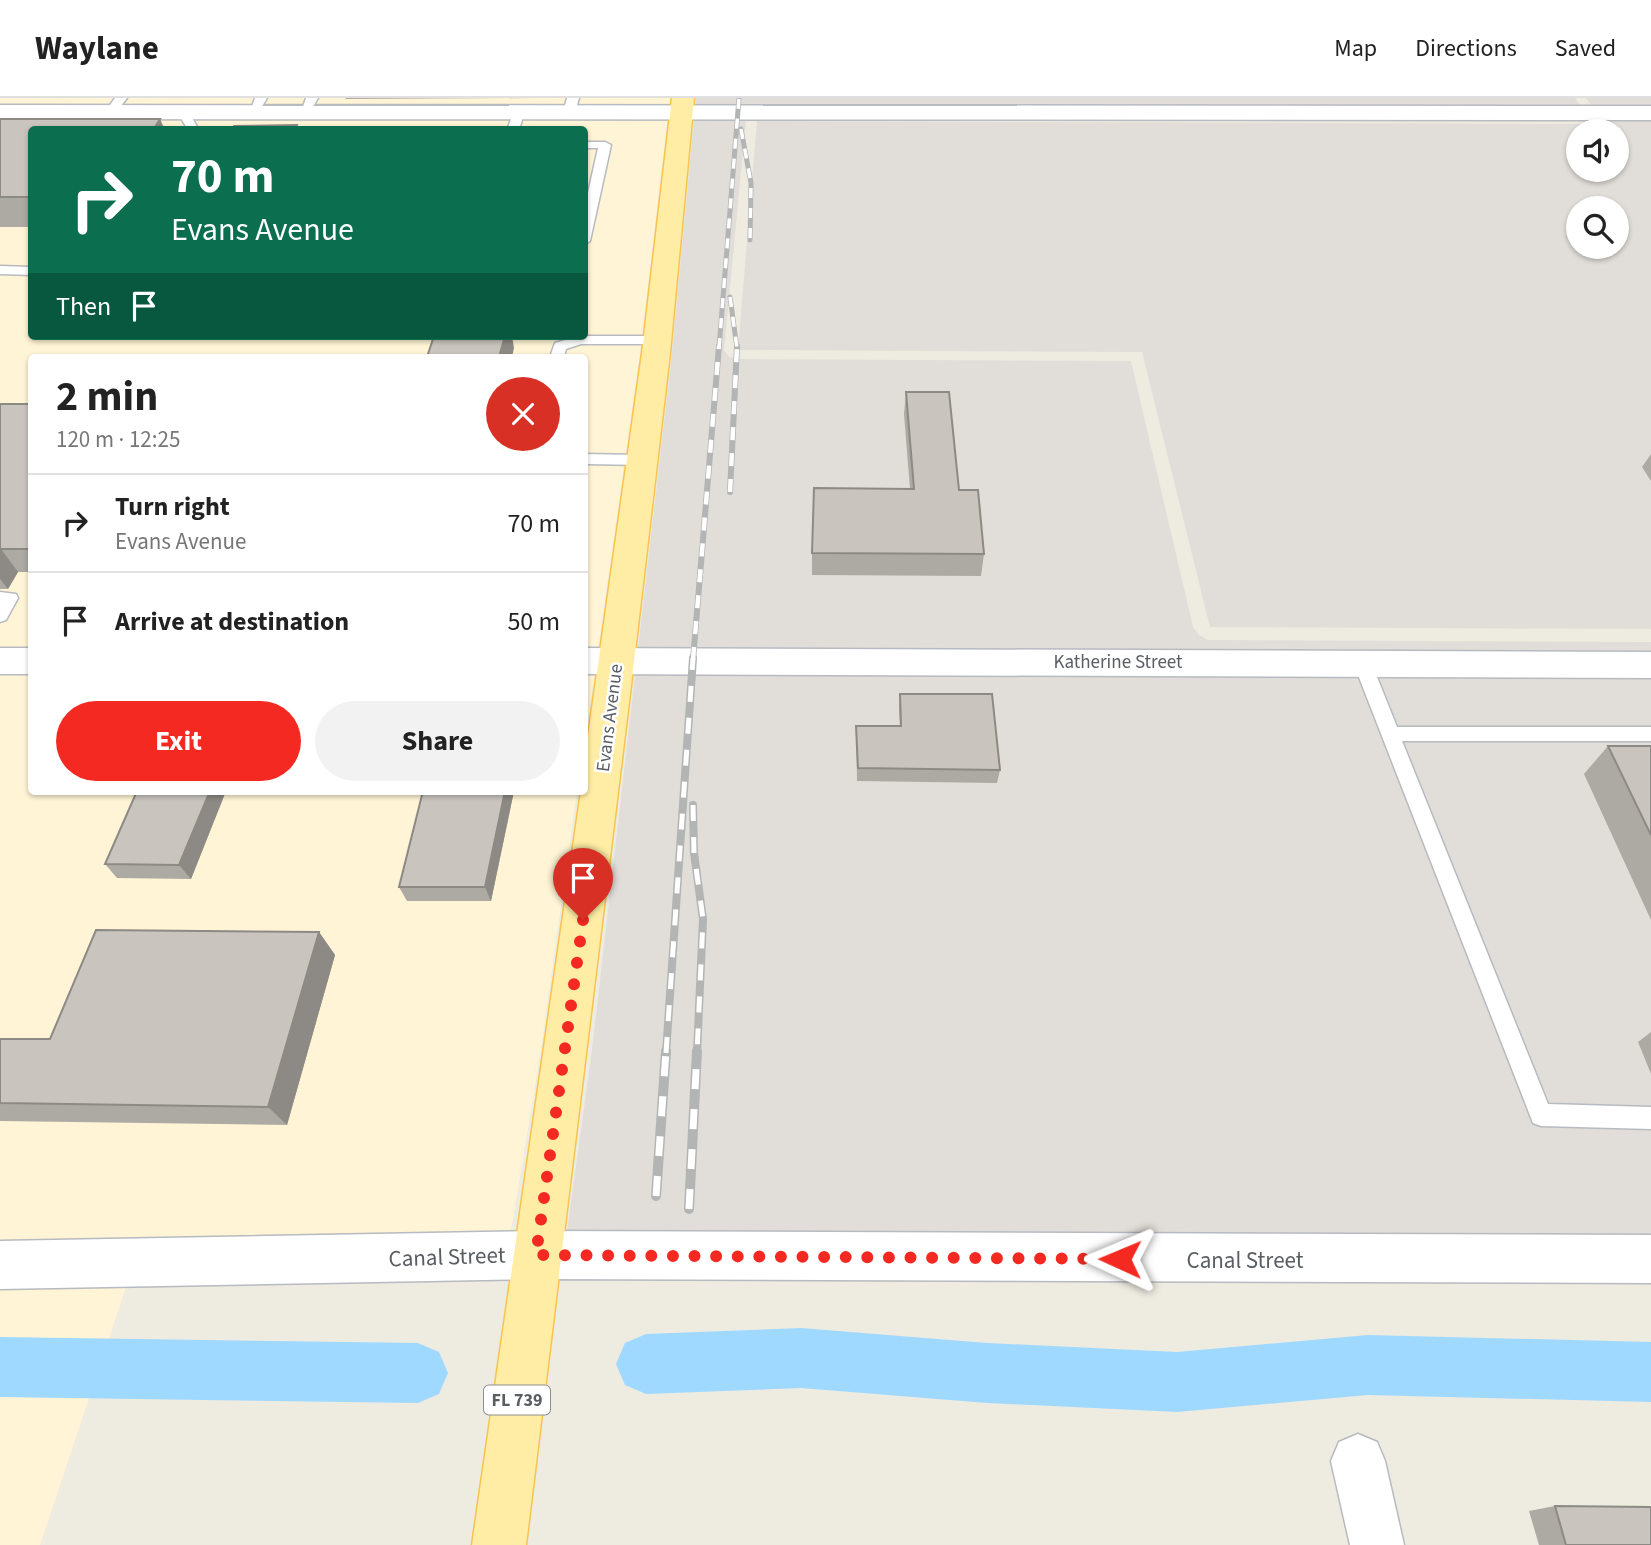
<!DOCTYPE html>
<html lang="en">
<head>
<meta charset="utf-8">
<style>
  :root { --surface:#fff; --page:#f2f2f2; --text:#222; --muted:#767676; --line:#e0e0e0; --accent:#f42a22 }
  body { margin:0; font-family:"Source Sans 3",sans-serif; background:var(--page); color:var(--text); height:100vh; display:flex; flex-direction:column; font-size:26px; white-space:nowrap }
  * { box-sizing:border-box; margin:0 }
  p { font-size:23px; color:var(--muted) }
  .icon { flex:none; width:38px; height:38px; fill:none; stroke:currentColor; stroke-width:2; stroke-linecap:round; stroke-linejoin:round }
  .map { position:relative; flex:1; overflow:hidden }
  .panel { position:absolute; left:28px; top:256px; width:560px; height:441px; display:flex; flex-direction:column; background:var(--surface); border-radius:7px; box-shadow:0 2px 5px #0004 }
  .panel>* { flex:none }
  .banner { position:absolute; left:28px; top:28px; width:560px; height:214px; border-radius:7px; box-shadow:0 2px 5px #0004; background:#0b6e4f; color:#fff; overflow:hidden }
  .tools { position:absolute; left:1566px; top:21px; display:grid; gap:14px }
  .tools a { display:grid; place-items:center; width:63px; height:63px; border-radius:50%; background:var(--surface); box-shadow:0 2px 5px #0004; font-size:35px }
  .pin { position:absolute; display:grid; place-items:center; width:60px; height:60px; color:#fff; margin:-72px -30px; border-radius:50% 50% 50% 0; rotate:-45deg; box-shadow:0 0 7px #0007 }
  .pin .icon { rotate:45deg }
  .me { position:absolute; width:77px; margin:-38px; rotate:271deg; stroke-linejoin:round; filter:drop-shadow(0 0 5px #0008) }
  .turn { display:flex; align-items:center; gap:24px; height:147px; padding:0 28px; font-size:32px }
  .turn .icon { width:91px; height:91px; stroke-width:2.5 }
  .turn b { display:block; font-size:49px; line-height:60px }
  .then { display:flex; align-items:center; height:66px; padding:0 28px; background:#0003; gap:14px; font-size:26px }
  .round { display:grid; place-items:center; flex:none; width:74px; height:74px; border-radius:37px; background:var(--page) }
  .head { display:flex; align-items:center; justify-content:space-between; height:119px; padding:0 28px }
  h1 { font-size:42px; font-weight:700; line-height:52px }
  .action { display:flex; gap:14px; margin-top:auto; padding:14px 28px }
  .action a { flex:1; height:80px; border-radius:42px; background:var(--accent); color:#fff; font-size:28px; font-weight:700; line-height:80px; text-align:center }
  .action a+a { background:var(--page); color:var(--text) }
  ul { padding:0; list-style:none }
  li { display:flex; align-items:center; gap:21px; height:98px; padding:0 28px; border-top:2px solid var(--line) }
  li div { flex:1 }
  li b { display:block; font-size:26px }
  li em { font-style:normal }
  header { display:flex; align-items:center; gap:42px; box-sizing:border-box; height:98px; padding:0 35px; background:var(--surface); border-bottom:2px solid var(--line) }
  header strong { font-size:33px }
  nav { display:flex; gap:38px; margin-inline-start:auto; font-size:24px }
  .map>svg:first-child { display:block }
  .commercial { fill:#fff4d5; fill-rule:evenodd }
  .industrial { fill:#e1ded9; fill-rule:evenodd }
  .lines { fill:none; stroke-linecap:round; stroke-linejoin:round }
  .canal { fill:#a0d9ff; fill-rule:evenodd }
  .service-casing { stroke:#b7babf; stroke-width:3 }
  .minor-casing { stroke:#b7babf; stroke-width:3 }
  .primary-casing { stroke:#fac34e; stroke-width:3 }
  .service { fill:#fff; fill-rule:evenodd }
  .minor { fill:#fff; fill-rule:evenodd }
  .primary { fill:#ffeda5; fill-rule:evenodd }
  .rail-far3-casing { stroke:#b3b4b4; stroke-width:5 }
  .rail-far2-casing { stroke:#b3b4b4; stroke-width:6 }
  .rail-far1-casing { stroke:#b3b4b4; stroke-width:8 }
  .rail-casing { stroke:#b3b4b4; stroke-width:10 }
  .rail-far3 { stroke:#fff; stroke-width:3.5; stroke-dasharray:10; stroke-linecap:butt }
  .rail-far2 { stroke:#fff; stroke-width:4.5; stroke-dasharray:13; stroke-linecap:butt }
  .rail-far1 { stroke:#fff; stroke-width:5; stroke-dasharray:16; stroke-linecap:butt }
  .rail { stroke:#fff; stroke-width:7; stroke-dasharray:20; stroke-linecap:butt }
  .wall { fill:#ada9a3 }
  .shaded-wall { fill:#8d8a85 }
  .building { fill:#c9c5be; stroke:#8d8a85; stroke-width:2 }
  .route { stroke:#f42a22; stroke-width:12; stroke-dasharray:0 21.6 }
  .labels { text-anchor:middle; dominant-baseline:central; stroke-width:5; stroke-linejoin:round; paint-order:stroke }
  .shield { fill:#fff; stroke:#8c8e92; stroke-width:2 }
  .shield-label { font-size:18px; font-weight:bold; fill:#5a5e63 }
  .street-label { font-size:19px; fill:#5a5e63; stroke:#fff }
  .near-street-label { font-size:23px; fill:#5a5e63; stroke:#fff }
</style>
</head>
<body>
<header>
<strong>Waylane</strong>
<nav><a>Map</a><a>Directions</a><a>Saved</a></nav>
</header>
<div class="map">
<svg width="1651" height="1447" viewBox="0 0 1651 1447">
  <rect width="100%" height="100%" fill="#eeebe1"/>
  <path class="commercial" d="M0 0H670L640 255 585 643 584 259H32V693H577L541 952 505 1169 132 1171 40 1447H0ZM32 32H584V238H32Z"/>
  <g class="industrial">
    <path d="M696 0H1575L1589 19 746 21 724 252 729 259 737 261 1131 263 1193 529 1199 537 1208 542 1651 544V1166L562 1169 592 952 672 255Z"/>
    <path d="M1586 0H1651V531L1210 529 1142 254 738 252 757 23 1605 26ZM1578 33H1617V72H1578ZM1578 110H1617V149H1578Z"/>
  </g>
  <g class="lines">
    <g class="canal">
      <path d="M801 1230 987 1245 1177 1254 1368 1237 1651 1244V1304L1368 1297 1177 1314 987 1305 801 1290 646 1296 625 1287 616 1266 625 1245 646 1236Z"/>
      <path d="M0 1239 418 1245 439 1254 448 1275 439 1296 418 1305 0 1299Z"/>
    </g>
    <defs>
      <g id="service">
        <path d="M115 0H127L115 16H107L105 14Z"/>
        <path d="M255 0H267L257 17H249Z"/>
        <path d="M306 0H318L308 17H300Z"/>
        <path d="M567 0H579L575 15 569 18 563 15Z"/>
        <path d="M184 12 188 13 199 32H188L178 15Z"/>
        <path d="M514 13 524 15 519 32H507Z"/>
        <path d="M584 44H605L611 47 590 143 584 147V113L598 50H584Z"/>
        <path d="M0 168 32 169V177L0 176Z"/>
        <path d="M579 238H657L664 242 657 246H581L566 251 564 259H550L555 245Z"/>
        <path d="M584 356 643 357 651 362 643 367 584 366Z"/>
        <path d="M0 494 16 496 18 500 6 522 0 524Z"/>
        <path d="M1362 558 1371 564 1397 629H1651V643H1402L1548 1006 1651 1009V1031L1541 1028 1533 1025 1353 564Z"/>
      </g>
      <g id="minor">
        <path d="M0 7 1651 8V22L0 21Z"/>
        <rect x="0" y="550" width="32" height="26"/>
        <path d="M584 550 1651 554V580L584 576Z"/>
        <path d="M539 1133 1651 1137V1185L539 1181 0 1191V1143Z"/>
        <path d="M1358 1336 1377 1344 1385 1363 1404 1447H1350L1331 1363 1339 1344Z"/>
      </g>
      <path id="primary" d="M672 0H694L670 255 634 563 526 1447H472L581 693H584V667L642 255Z"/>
    </defs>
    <use href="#service" class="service-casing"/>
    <use href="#minor" class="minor-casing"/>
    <use href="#primary" class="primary-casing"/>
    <use href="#service" class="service"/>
    <use href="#minor" class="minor"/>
    <use href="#primary" class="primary"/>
    <defs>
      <g id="rail-far3">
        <path d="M741 31 751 85 750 142"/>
        <path d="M730 199 737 250"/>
        <path d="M719 250 739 0"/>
      </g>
      <g id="rail-far2">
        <path d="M730 394 737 248"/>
        <path d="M693 562 719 248"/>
      </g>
      <g id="rail-far1">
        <path d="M693 707 694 755 703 821 697 955"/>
        <path d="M666 955 693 560"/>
      </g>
      <g id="rail">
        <path d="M656 1098 666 953"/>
        <path d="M689 1111 697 953"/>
      </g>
    </defs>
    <use href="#rail-far3" class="rail-far3-casing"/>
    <use href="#rail-far2" class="rail-far2-casing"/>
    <use href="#rail-far1" class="rail-far1-casing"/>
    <use href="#rail" class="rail-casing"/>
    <use href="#rail-far3" class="rail-far3"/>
    <use href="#rail-far2" class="rail-far2"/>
    <use href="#rail-far1" class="rail-far1"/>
    <use href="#rail" class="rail"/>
  </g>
  <g class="wall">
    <path d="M345 0H532L346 1Z"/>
    <path d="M0 21 32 32V129H0Z"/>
    <path d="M906 294 959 392 984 456 981 478 812 477V455L910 391 904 316Z"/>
    <path d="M0 306H32V474H18L8 491H0Z"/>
    <path d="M1651 356V383L1642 369Z"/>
    <path d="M900 596 1000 672 997 685 857 683 856 628H900L899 610Z"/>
    <path d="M1608 648H1651V822L1584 676Z"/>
    <path d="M137 693H226L191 781 117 780 105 766Z"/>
    <path d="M514 693 491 803H407L399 789Z"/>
    <path d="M319 834 335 857 287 1027 0 1023V941H50Z"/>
    <path d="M1651 934V976L1638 944Z"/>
    <path d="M1555 1408 1651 1447H1539L1529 1413Z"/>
  </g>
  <g class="shaded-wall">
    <path d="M160 21 165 32H153Z"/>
    <path d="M505 238H512L514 250 512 259H499Z"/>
    <path d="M1 451 18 474 8 491 0 481V453Z"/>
    <path d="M210 693H226L191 781 179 767Z"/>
    <path d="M505 693H514L491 803 485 789Z"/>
    <path d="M319 834 335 857 287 1027 268 1009Z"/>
  </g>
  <g class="building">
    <path d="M0 21H160L153 32H32V99H0Z"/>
    <path d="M297 27 295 32H232L234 28Z"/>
    <path d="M434 238H505L499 259H427Z"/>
    <path d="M906 294H949L959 392H978L984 456 812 455 814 390 914 391Z"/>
    <path d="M0 306H32V451H1L0 453Z"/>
    <path d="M900 596H992L1000 672 858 670 856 628H901Z"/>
    <path d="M1608 648H1651V737Z"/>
    <path d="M137 693H210L179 767 105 766Z"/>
    <path d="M423 693H505L485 789H399Z"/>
    <path d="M96 832 319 834 268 1009 0 1005V941H50Z"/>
    <path d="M1555 1408 1651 1409V1447H1566Z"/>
  </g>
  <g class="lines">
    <path class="route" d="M583 822 536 1157 1120 1161"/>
  </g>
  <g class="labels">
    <rect class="shield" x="484" y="1287.5" width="66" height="29" rx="5"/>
    <g class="shield-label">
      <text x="517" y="1302">FL 739</text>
    </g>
    <g class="street-label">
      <text x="1118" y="564">Katherine Street</text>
      <text transform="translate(610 620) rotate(-83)">Evans Avenue</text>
    </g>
    <g class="near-street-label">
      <text transform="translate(447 1159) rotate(-2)">Canal Street</text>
      <text x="1245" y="1162">Canal Street</text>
    </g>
  </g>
</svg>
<div class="tools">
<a><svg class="icon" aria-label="sound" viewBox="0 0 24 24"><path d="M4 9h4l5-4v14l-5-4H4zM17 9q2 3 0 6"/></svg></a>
<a><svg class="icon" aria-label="search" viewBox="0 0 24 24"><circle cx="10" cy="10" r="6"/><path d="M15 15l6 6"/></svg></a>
</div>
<div class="pin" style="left:583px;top:822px;background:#d93025"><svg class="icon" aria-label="arrive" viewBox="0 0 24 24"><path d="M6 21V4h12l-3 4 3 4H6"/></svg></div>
<svg class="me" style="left:1120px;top:1161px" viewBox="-20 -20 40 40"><path d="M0-17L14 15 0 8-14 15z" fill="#f42a22" stroke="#fff" stroke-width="4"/></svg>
<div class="banner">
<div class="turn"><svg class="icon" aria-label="right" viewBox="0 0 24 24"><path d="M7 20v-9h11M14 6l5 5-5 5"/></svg><div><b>70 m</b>Evans Avenue</div></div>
<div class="then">Then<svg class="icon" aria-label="arrive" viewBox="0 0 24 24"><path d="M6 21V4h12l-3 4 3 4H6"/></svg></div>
</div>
<section class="panel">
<div class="head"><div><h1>2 min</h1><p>120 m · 12:25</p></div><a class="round" style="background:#d93025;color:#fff"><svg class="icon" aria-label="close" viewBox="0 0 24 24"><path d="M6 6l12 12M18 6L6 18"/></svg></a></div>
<ul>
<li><svg class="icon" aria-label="right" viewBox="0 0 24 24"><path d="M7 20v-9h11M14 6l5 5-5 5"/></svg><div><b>Turn right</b><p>Evans Avenue</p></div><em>70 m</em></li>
<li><svg class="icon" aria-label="arrive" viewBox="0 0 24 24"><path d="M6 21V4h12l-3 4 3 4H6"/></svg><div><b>Arrive at destination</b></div><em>50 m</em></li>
</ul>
<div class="action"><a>Exit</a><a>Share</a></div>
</section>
</div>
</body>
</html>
